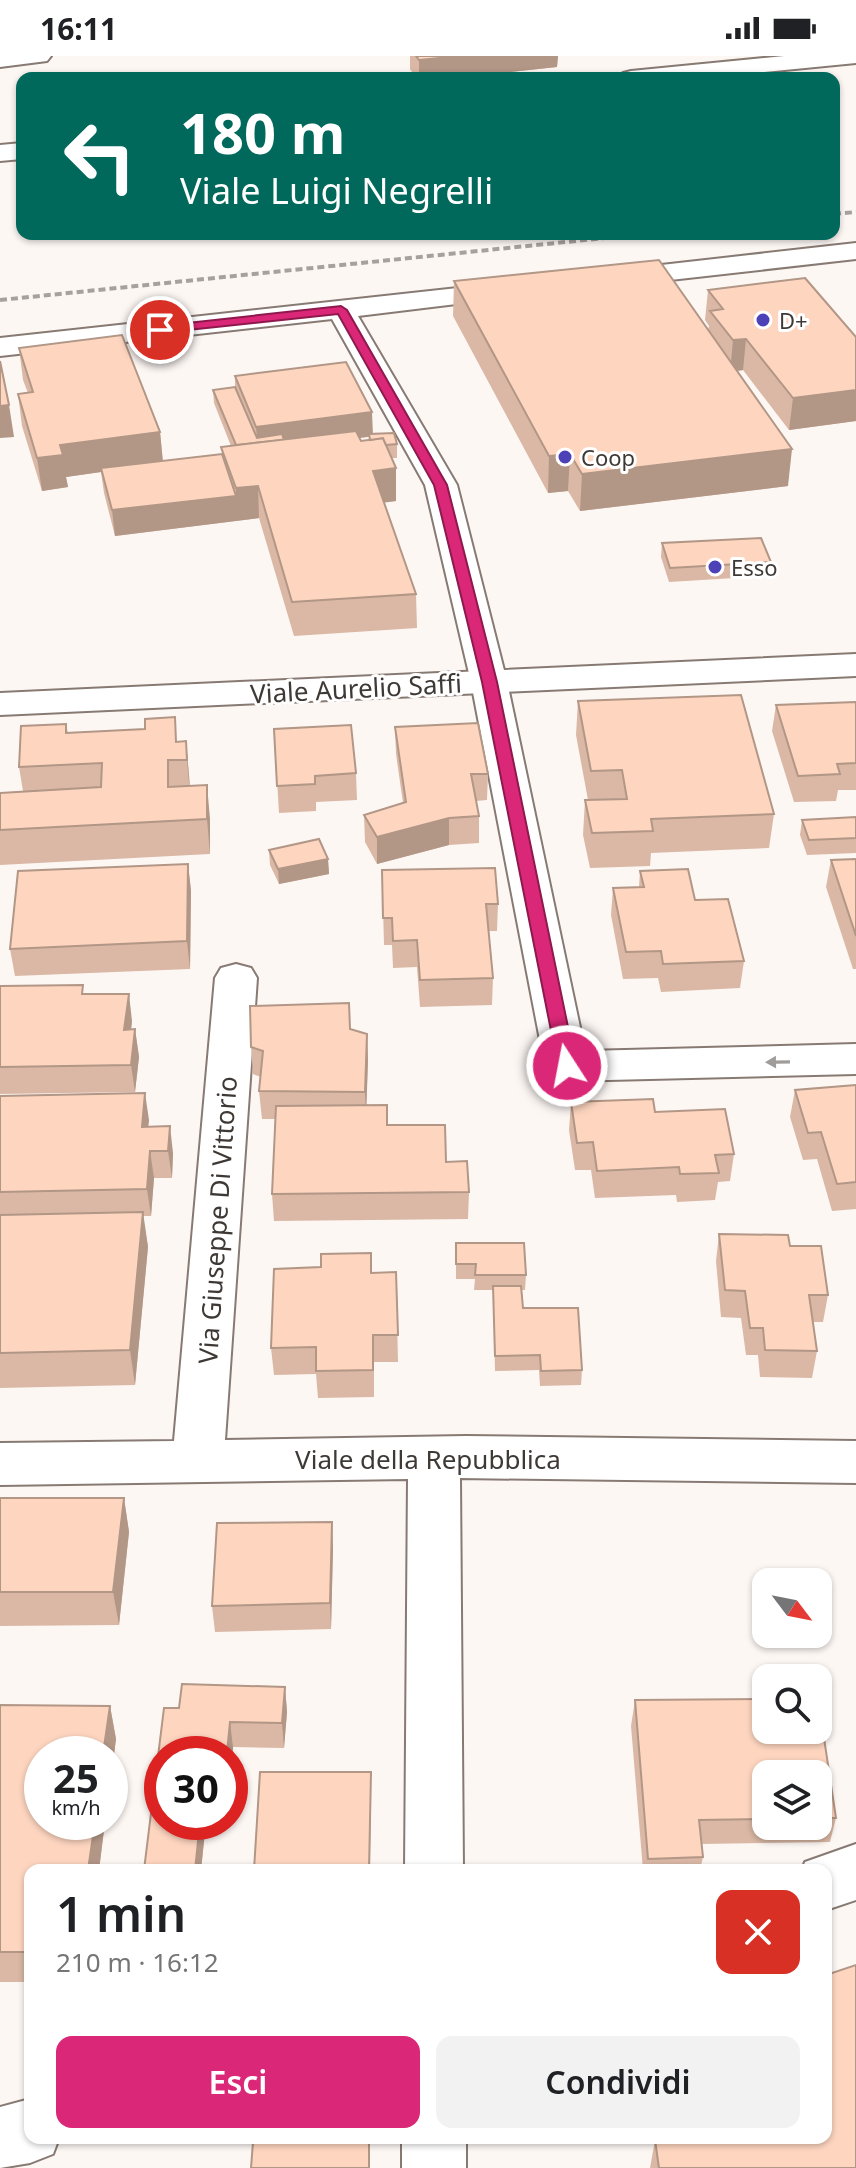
<!DOCTYPE html>
<html lang="it">
<head>
<meta charset="utf-8">
<style>
  :root { --surface:#fff; --page:#f2f2f2; --text:#202124; --muted:#757577; --accent:#db2777 }
  body { margin:0; font-family:"Noto Sans",sans-serif; background:var(--page); color:var(--text); height:100vh; display:flex; flex-direction:column; font-size:30px; white-space:nowrap }
  * { box-sizing:border-box; margin:0 }
  p { font-size:26px; color:var(--muted) }
  .icon { flex:none; width:44px; height:44px; fill:none; stroke:currentColor; stroke-width:2; stroke-linecap:round; stroke-linejoin:round }
  .map { position:relative; flex:1; overflow:hidden }
  .panel { position:absolute; left:24px; top:1808px; width:808px; height:280px; display:flex; flex-direction:column; background:var(--surface); border-radius:16px; box-shadow:0 2px 6px #0004 }
  .panel>* { flex:none }
  .guide { position:absolute; left:16px; top:16px; width:824px; height:168px; border-radius:16px; box-shadow:0 2px 6px #0004; background:#00695c; color:#fff; overflow:hidden }
  .needle { width:52px; rotate:122deg }
  .tools { position:absolute; left:752px; top:1512px; display:grid; gap:16px }
  .tools a { display:grid; place-items:center; width:80px; height:80px; border-radius:16px; background:var(--surface); box-shadow:0 2px 6px #0004; font-size:40px }
  .speed { position:absolute; left:24px; top:1680px; display:flex; gap:16px; font-size:40px; font-weight:700; text-align:center }
  .speed>* { display:grid; place-content:center; width:104px; height:104px; border-radius:50%; background:var(--surface); box-shadow:0 2px 6px #0004; line-height:1 }
  .speed small { font-size:20px; font-weight:400 }
  .speed .limit { border:12px solid #d22; background:#fff; color:#111 }
  .pin { position:absolute; display:grid; place-items:center; width:68px; height:68px; color:#fff; margin:-34px; border:4px solid #fff; border-radius:50%; box-shadow:0 2px 8px #0007 }
  .me { position:absolute; width:88px; margin:-44px; rotate:349deg; stroke-linejoin:round; filter:drop-shadow(0 0 6px #0008) }
  .turn { display:flex; align-items:center; gap:28px; height:168px; padding:0 32px; font-size:36px }
  .turn .icon { width:104px; height:104px; stroke-width:2.5 }
  .turn b { display:block; font-size:56px; line-height:68px }
  .round { display:grid; place-items:center; flex:none; width:84px; height:84px; border-radius:16px; background:var(--page) }
  .headline { display:flex; align-items:center; justify-content:space-between; height:136px; padding:0 32px }
  h1 { font-size:48px; font-weight:600; line-height:60px }
  .cta { display:flex; gap:16px; margin-top:auto; padding:16px 32px }
  .cta a { flex:1; height:92px; border-radius:16px; background:var(--accent); color:#fff; font-size:32px; font-weight:600; line-height:92px; text-align:center }
  .cta a+a { background:var(--page); color:var(--text) }
  .status { display:flex; justify-content:space-between; align-items:center; height:56px; padding:0 40px; background:var(--surface); direction:ltr }
  .status svg { height:22px; fill:currentColor }
  .map>svg:first-child { display:block }
  .lines { fill:none; stroke-linecap:round; stroke-linejoin:round }
  .minor-casing { stroke:#877a73; stroke-width:4 }
  .tertiary-casing { stroke:#877a73; stroke-width:4 }
  .minor { fill:#fff; fill-rule:evenodd }
  .tertiary { fill:#fff; fill-rule:evenodd }
  .rail { stroke:#a7a19e; stroke-width:4; stroke-dasharray:7 4; stroke-linecap:butt }
  .wall { fill:#dab8a5; fill-rule:evenodd }
  .shaded-wall { fill:#b29686 }
  .building { fill:#fed6c0; stroke:#b29686; stroke-width:2 }
  .oneway { fill:#9f9c9a }
  .route { fill:#db2777; stroke:#8e194d; stroke-width:2 }
  .poi-dot { fill:#4c41b7; stroke:#fff; stroke-width:3 }
  .labels { text-anchor:middle; dominant-baseline:central; stroke-width:6; stroke-linejoin:round; paint-order:stroke }
  .far-poi-label { font-size:22px; fill:#3f3936; stroke:#fff; text-anchor:start }
  .street-label { font-size:26px; fill:#3f3936; stroke:#fff }
</style>
</head>
<body>
<div class="status"><b>16:11</b><svg viewBox="0 0 49 12"><path d="M0 12V9h3v3zM5 12V6h3v6zM10 12V3h3v9zM15 12V0h3v12zM26 1h20v11H26zM47 4h2v5h-2z"/></svg></div>
<div class="map">
<svg width="856" height="2112" viewBox="0 0 856 2112">
  <rect width="100%" height="100%" fill="#fdf7f4"/>
  <g class="lines">
    <defs>
      <g id="minor">
        <path d="M784 0H856V7L703 22H619L623 17 631 15Z"/>
        <path d="M22 87V103L0 105V89Z"/>
        <path d="M856 187V203L608 231 598 229 594 223 598 217 608 215Z"/>
        <path d="M512 226 522 228 526 234 522 240 358 260 457 429 507 626 585 995 856 988V1018L567 1025 552 1021 545 1010 471 626 425 429 332 263 0 300V282Z"/>
        <path d="M236 908 251 912 257 922 225 1384 466 1380 856 1385V1427L460 1422 463 1814H405L408 1423 0 1429V1387L174 1385 215 922 221 912Z"/>
        <path d="M856 1788V1844L826 1854V1814H802L805 1806Z"/>
        <path d="M30 2043V2082H59L53 2098 30 2107 0 2112V2051Z"/>
        <rect x="402" y="2082" width="64" height="30"/>
      </g>
      <g id="tertiary">
        <path d="M0 0H51L47 5 0 11Z"/>
        <path d="M856 598V620L0 659V637Z"/>
      </g>
    </defs>
    <use href="#minor" class="minor-casing"/>
    <use href="#tertiary" class="tertiary-casing"/>
    <use href="#minor" class="minor"/>
    <use href="#tertiary" class="tertiary"/>
    <g class="rail">
      <path d="M834 158 856 156"/>
      <path d="M0 244 644 178"/>
    </g>
  </g>
  <g class="wall">
    <path d="M410 0H558L557 11 453 22H416L410 13Z"/>
    <path d="M454 225 708 274 709 270 705 264 708 234 856 281V365L789 374 743 314 737 315 788 430 580 455 568 435 548 437 453 260Z"/>
    <path d="M19 292 160 376 163 405 222 398 221 391 231 390 214 347 213 334 235 331V320L397 388V402H391L396 445 384 446 416 538 417 572 294 580 259 462 115 480 104 437 101 416 66 421 68 431 42 435 22 370 18 338 28 337 23 324ZM369 381V384L361 385 359 382Z"/>
    <path d="M662 487 771 506 769 520 669 526 661 501Z"/>
    <path d="M578 645 774 758 769 792 651 797 650 810 590 812 583 779 585 744H588L576 679Z"/>
    <path d="M856 646V734H838L836 745 794 746 772 675 776 649Z"/>
    <path d="M66 668 68 677 178 686 186 685 190 730 210 763V798L0 809V737L23 735 19 711Z"/>
    <path d="M395 671 488 718 487 744 476 745 479 760V787L449 789 377 808 365 786 364 759 403 747 396 698Z"/>
    <path d="M274 673 356 717 357 744 316 746V755L279 757Z"/>
    <path d="M856 761V797L807 799 800 779 802 764Z"/>
    <path d="M269 794 328 803 329 818 279 828 270 809Z"/>
    <path d="M856 803V913H853L826 831 831 804Z"/>
    <path d="M188 808 191 835 190 913 15 920 10 893Z"/>
    <path d="M382 814 498 848 497 875H488L493 922 492 949 420 951 417 911 393 912 392 889H384Z"/>
    <path d="M640 815 695 844 744 905 740 932 661 936 658 922 623 923 611 859 613 832 639 831Z"/>
    <path d="M0 930 85 938 132 965 131 974 135 973 139 1001 135 1036 0 1038Z"/>
    <path d="M350 973 367 978 368 1005 366 1049 388 1069 446 1106 469 1136 468 1163 274 1165 272 1138 276 1063H262L259 1035 261 1021 253 1018 251 991Z"/>
    <path d="M856 1029V1153L832 1155 817 1103 803 1104 790 1061 795 1034Z"/>
    <path d="M0 1040 149 1064 148 1070 173 1097 172 1122H154L151 1160H143L148 1191 135 1329 0 1332Z"/>
    <path d="M571 1046 655 1056 734 1098 730 1125 718 1126 715 1144 677 1146 676 1139 595 1142 591 1114H575L569 1074Z"/>
    <path d="M719 1178 790 1190 828 1239 823 1266H813L817 1295 812 1322 760 1321 758 1299H746L741 1262 721 1261 716 1205Z"/>
    <path d="M456 1187 526 1219 525 1234H522L523 1252 582 1314 581 1329 540 1330 539 1314 495 1315 493 1234H474L475 1223H456Z"/>
    <path d="M396 1216 398 1306H374V1341L318 1342 316 1318 274 1319 271 1292 371 1217Z"/>
    <path d="M0 1442H124L129 1476 119 1569 0 1570Z"/>
    <path d="M332 1466 333 1492 331 1573 215 1576 212 1550Z"/>
    <path d="M182 1628 285 1631 287 1656 284 1692 233 1691 231 1721 230 1698H162V1766H206L201 1814H144L164 1652H179Z"/>
    <path d="M818 1642 836 1762 830 1786 701 1788 703 1801 700 1814H643L631 1670 635 1644 766 1643V1674H818ZM766 1718H818V1770H766Z"/>
    <path d="M0 1649 110 1650 116 1683 110 1730V1698L42 1766H105L99 1814H30V1926H0Z"/>
    <path d="M668 2082H826L856 2112H650L655 2084 669 2083Z"/>
  </g>
  <g class="shaded-wall">
    <path d="M460 0H558L557 11 453 22H419V4Z"/>
    <path d="M746 283 743 314 730 316 733 284Z"/>
    <path d="M856 334V365L789 374 793 342Z"/>
    <path d="M9 349 14 381 0 382V350Z"/>
    <path d="M372 356 373 380 287 392 258 393 256 371Z"/>
    <path d="M160 376 163 408 101 412V416L66 421 68 431 42 435 37 402 60 389Z"/>
    <path d="M792 393 788 430 580 455 582 418Z"/>
    <path d="M570 398 568 435 548 437 549 400Z"/>
    <path d="M396 412V445L374 448 373 415Z"/>
    <path d="M258 430 259 462 115 480 112 454 236 440V432Z"/>
    <path d="M186 685 189 720 190 738 187 704Z"/>
    <path d="M207 729 210 763V798L207 763Z"/>
    <path d="M449 762V789L377 808V781Z"/>
    <path d="M328 803 329 818 279 828 278 813Z"/>
    <path d="M188 808 191 835 190 913 187 885Z"/>
    <path d="M129 938 132 965 128 1001 124 974Z"/>
    <path d="M135 973 139 1001 135 1036 131 1009Z"/>
    <path d="M367 978 368 1005 366 1063 365 1036Z"/>
    <path d="M145 1037 149 1064 145 1098 142 1071Z"/>
    <path d="M170 1070 173 1097 172 1122 168 1095Z"/>
    <path d="M150 1095 154 1122 151 1160 147 1133Z"/>
    <path d="M143 1156 148 1191 135 1329 130 1294Z"/>
    <path d="M124 1442 129 1476 119 1569 113 1536Z"/>
    <path d="M332 1466 333 1492 331 1573 330 1547Z"/>
    <path d="M285 1631 287 1656 284 1692 282 1667Z"/>
    <path d="M110 1650 116 1683 110 1730V1698H103Z"/>
    <path d="M230 1666 233 1691 231 1721 230 1698H228L227 1696Z"/>
    <path d="M371 1716 370 1814H369Z"/>
    <path d="M95 1766H105L99 1814H88Z"/>
    <path d="M200 1766H206L201 1814H195Z"/>
  </g>
  <g class="building">
    <path d="M416 0H460L419 4Z"/>
    <path d="M659 204 792 393 582 418 570 398 549 400 454 225Z"/>
    <path d="M805 222 856 281V334L793 342 746 283 733 284 710 255 723 253 708 234Z"/>
    <path d="M122 279 160 376 60 389 63 399 37 402 18 338 33 336 19 292Z"/>
    <path d="M0 305 9 349 0 350Z"/>
    <path d="M346 306 372 356 256 371 235 320Z"/>
    <path d="M235 331 257 382 282 378 284 384 236 389 213 334Z"/>
    <path d="M356 375 361 385 383 382 396 412 373 415 416 538 292 546 258 430 236 432 221 391Z"/>
    <path d="M394 377 397 388 386 389 383 382 370 384 369 378Z"/>
    <path d="M222 398 236 440 112 454 101 412Z"/>
    <path d="M761 482 771 506 670 512 662 487Z"/>
    <path d="M741 639 774 758 651 763 653 775 592 777 585 744 627 743 622 714 591 715 578 645Z"/>
    <path d="M856 646V707L837 708 840 718 798 720 776 649Z"/>
    <path d="M175 661 176 686 186 685 187 704H168V731L207 729V763L0 774V737L101 731 102 707 19 711 21 670 66 668V677L145 673V663Z"/>
    <path d="M478 667 488 718H471L479 760 449 762 377 781 364 759 406 746 395 671Z"/>
    <path d="M351 669 356 717 315 720V728L277 730 274 673Z"/>
    <path d="M856 761V782L809 784 802 764Z"/>
    <path d="M319 783 328 803 278 813 269 794Z"/>
    <path d="M856 803V880L831 804Z"/>
    <path d="M188 808 187 885 10 893 18 815Z"/>
    <path d="M495 812 498 848H486L493 922 420 924 417 884 393 885 392 862H383L382 814Z"/>
    <path d="M688 813 695 844 728 843 744 905 663 908 661 895 626 896 613 832 644 831 640 815Z"/>
    <path d="M83 929 82 938H129L124 974 135 973 131 1009 0 1011V930Z"/>
    <path d="M349 947 350 973 367 978 365 1036 259 1035 263 995 251 991 250 950Z"/>
    <path d="M856 1029V1126L837 1128 821 1076 808 1077 795 1034Z"/>
    <path d="M145 1037 142 1071 170 1070 168 1095H150L147 1133 0 1136V1040Z"/>
    <path d="M653 1043 655 1056 725 1053 734 1098 715 1099 719 1117 680 1118 679 1111 597 1115 593 1086 577 1087 571 1046Z"/>
    <path d="M387 1049V1069H445L446 1106 467 1105 469 1136 272 1138 276 1050Z"/>
    <path d="M143 1156 130 1294 0 1297V1159Z"/>
    <path d="M719 1178 788 1179 790 1190H821L828 1239H809L817 1295 765 1294 763 1272H750L745 1235 725 1234Z"/>
    <path d="M456 1187H524L526 1219H475L476 1208H456Z"/>
    <path d="M371 1197V1217L396 1216 398 1279H373V1314L316 1315V1291L271 1292 274 1213 321 1211V1198Z"/>
    <path d="M493 1230H521L523 1252H578L582 1314 541 1315 540 1299 495 1300Z"/>
    <path d="M0 1442H124L113 1536H0Z"/>
    <path d="M332 1466 330 1547 212 1550 217 1467Z"/>
    <path d="M182 1628 285 1631 282 1667 230 1666 227 1696 207 1695V1698H162V1766H200L195 1814H144L164 1652H179Z"/>
    <path d="M818 1642 836 1762H818V1718H766V1763L699 1764 703 1801 648 1803 635 1644 766 1643V1674H818Z"/>
    <path d="M0 1649 110 1650 103 1698H42V1766H95L88 1814H30V1896H0Z"/>
    <path d="M260 1716H371L369 1814H254Z"/>
    <path d="M856 1909V2112H659L655 2084 678 2082H826V1919Z"/>
    <path d="M369 2085V2112H251L253 2086Z"/>
  </g>
  <defs><path id="oneway-solid" d="M-6-.8H1V-3.2L6.5 0L1 3.2V.8H-6Z" transform="scale(2)"/></defs>
  <use class="oneway" href="#oneway-solid" transform="translate(778 1006) rotate(179)"/>
  <path class="route" d="M341 250 347 254 447 429 497 626 576 1010 573 1014 567 1016 558 1010 482 626 434 429 338 258 160 277 154 274 160 270Z"/>
  <g class="poi-dot">
    <circle cx="763" cy="264" r="8"/>
    <circle cx="565" cy="401" r="8"/>
    <circle cx="715" cy="511" r="8"/>
  </g>
  <g class="labels">
    <g class="far-poi-label">
      <text x="779" y="264">D+</text>
      <text x="581" y="401">Coop</text>
      <text x="731" y="511">Esso</text>
    </g>
    <g class="street-label">
      <text transform="translate(356 632) rotate(-3)">Viale Aurelio Saffi</text>
      <text transform="translate(217 1164) rotate(-86)">Via Giuseppe Di Vittorio</text>
      <text x="428" y="1403">Viale della Repubblica</text>
    </g>
  </g>
</svg>
<div class="tools">
<a><svg class="needle" viewBox="-14 -14 28 28"><path d="M0-13l5 13h-10z" fill="#e53935"/><path d="M0 13l5-13h-10z" fill="#757577"/></svg></a>
<a><svg class="icon" aria-label="search" viewBox="0 0 24 24"><circle cx="10" cy="10" r="6"/><path d="M15 15l6 6"/></svg></a>
<a><svg class="icon" aria-label="layers" viewBox="0 0 24 24"><path d="M12 4l9 5-9 5-9-5zM3 14l9 5 9-5"/></svg></a>
</div>
<div class="speed"><div>25<small>km/h</small></div><div class="limit">30</div></div>
<div class="pin" style="left:160px;top:274px;background:#d93025"><svg class="icon" aria-label="arrive" viewBox="0 0 24 24"><path d="M6 21V4h12l-3 4 3 4H6"/></svg></div>
<svg class="me" style="left:567px;top:1010px" viewBox="-20 -20 40 40"><circle r="17" fill="#db2777" stroke="#fff" stroke-width="3"/><path d="M0-11L8 9 0 5-8 9z" fill="#fff"/></svg>
<div class="guide">
<div class="turn"><svg class="icon" aria-label="left" viewBox="0 0 24 24"><path d="M17 20v-9H6M10 6l-5 5 5 5"/></svg><div><b>180 m</b>Viale Luigi Negrelli</div></div>
</div>
<section class="panel">
<div class="headline"><div><h1>1 min</h1><p>210 m · 16:12</p></div><a class="round" style="background:#d93025;color:#fff"><svg class="icon" aria-label="close" viewBox="0 0 24 24"><path d="M6 6l12 12M18 6L6 18"/></svg></a></div>
<div class="cta"><a>Esci</a><a>Condividi</a></div>
</section>
</div>
</body>
</html>
